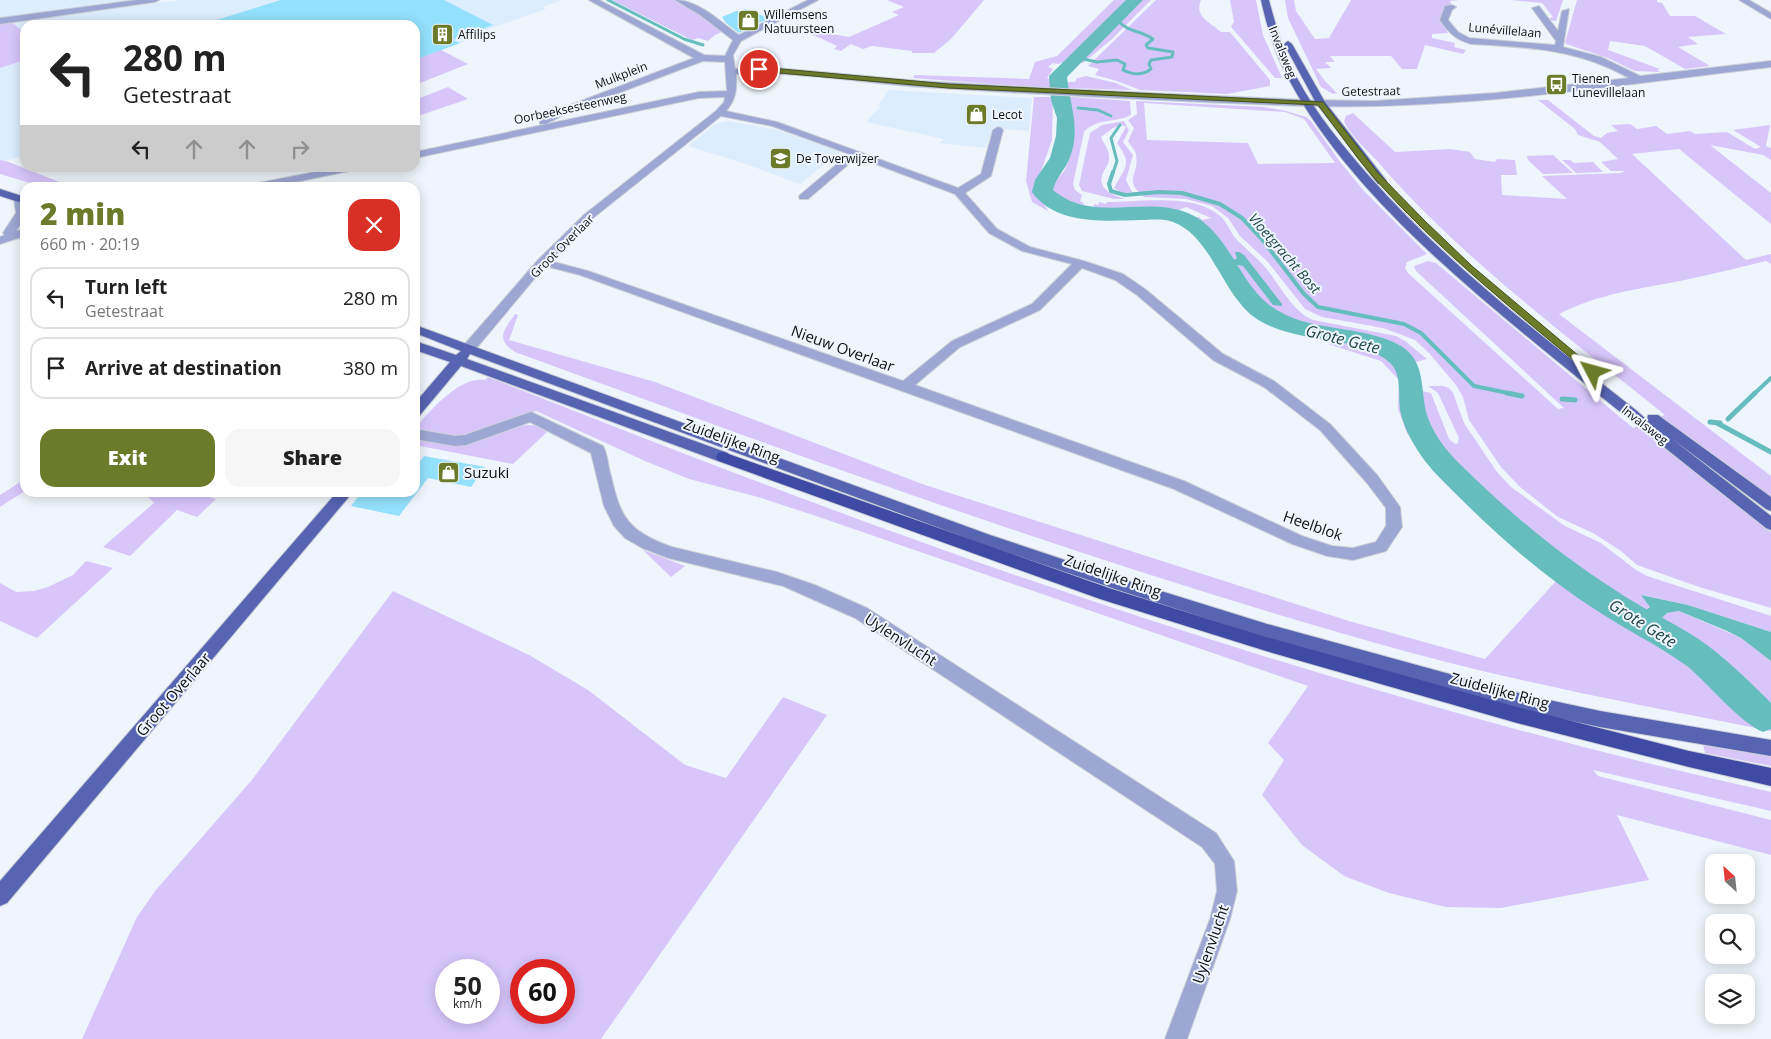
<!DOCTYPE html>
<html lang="en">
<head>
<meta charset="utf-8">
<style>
  :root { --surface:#fff; --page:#f6f6f6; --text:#222; --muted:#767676; --line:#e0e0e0; --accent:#6c7b29 }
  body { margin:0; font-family:"Open Sans",sans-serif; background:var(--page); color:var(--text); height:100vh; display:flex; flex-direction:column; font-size:19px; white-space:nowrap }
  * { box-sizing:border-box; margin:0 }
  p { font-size:16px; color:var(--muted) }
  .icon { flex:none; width:28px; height:28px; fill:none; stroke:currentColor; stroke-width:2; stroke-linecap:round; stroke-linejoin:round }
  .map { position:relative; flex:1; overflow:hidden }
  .sheet { position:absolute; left:20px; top:182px; width:400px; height:315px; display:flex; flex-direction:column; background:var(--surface); border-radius:15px; box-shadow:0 2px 12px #0003 }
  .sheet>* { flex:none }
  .top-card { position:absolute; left:20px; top:20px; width:400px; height:152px; border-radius:15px; box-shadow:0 2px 12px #0003; background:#fff; color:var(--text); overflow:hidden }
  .needle { width:32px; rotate:333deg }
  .controls { position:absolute; left:1705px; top:854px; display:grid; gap:10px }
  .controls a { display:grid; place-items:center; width:50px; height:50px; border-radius:10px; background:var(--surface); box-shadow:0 2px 12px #0003; font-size:25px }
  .speed { position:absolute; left:435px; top:959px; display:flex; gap:10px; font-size:25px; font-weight:700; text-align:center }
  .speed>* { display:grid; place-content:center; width:65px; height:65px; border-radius:50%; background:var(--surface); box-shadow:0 2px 12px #0003; line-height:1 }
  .speed small { font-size:12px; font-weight:400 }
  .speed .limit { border:8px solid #d22; background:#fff; color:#111 }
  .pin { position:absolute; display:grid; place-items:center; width:42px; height:42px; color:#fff; margin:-21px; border:2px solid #fff; border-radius:50%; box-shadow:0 1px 5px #0007 }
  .me { position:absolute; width:55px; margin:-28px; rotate:309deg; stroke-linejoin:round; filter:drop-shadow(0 0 4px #0008) }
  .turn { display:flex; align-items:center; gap:18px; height:105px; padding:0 20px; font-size:22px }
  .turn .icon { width:65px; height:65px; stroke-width:2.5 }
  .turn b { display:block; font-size:35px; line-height:42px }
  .lanes { display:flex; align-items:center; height:48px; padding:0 20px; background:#0003; justify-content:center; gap:25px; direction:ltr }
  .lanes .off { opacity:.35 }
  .round { display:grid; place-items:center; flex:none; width:52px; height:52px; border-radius:15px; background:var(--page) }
  .overview { display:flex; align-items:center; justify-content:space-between; height:85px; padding:0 20px }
  h1 { font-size:30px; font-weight:800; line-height:38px; color:var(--accent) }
  .button { display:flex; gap:10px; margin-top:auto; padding:10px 20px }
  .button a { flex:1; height:58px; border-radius:15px; background:var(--accent); color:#fff; font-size:20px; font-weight:800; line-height:58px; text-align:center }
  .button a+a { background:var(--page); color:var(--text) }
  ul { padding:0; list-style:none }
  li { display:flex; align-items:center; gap:15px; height:62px; margin:0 10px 8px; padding:0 10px; border:2px solid var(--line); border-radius:15px }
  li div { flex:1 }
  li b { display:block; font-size:19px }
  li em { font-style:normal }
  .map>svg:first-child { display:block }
  .built { fill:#dcedfe }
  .green { fill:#d8c6fb; fill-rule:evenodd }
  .water { fill:#66bdbe }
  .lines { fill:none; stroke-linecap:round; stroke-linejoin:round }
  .stream-far2 { stroke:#66bdbe; stroke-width:3 }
  .stream-far1 { stroke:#66bdbe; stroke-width:4 }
  .stream { stroke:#66bdbe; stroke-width:5 }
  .river { fill:#66bdbe; fill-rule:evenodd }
  .building { fill:#94e1fd }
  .minor-casing { stroke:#cbd0d7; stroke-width:2 }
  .major-casing { stroke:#cbd0d7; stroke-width:2 }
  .highway-casing { stroke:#cbd0d7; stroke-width:2 }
  .minor { fill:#9ca7d3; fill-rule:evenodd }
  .major { fill:#5664b2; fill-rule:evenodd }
  .highway { fill:#3f4aa4; fill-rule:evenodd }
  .route { fill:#6c7b29; stroke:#46501b }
  .labels { text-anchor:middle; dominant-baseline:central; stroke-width:4; stroke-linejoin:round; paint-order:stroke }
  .far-poi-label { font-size:12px; fill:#0b1015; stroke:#eff5fc; text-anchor:start }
  .far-street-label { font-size:12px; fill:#0b1015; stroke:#eff5fc }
  .far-water-label { font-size:14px; font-style:italic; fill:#1d4646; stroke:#eff5fc }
  .street-label { font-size:15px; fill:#0b1015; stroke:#eff5fc }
  .poi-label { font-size:15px; fill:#0b1015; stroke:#eff5fc; text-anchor:start }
  .water-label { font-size:16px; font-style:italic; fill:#1d4646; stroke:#eff5fc }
</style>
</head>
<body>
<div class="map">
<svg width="1771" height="1039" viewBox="0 0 1771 1039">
  <rect width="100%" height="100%" fill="#eff5fc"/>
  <g class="built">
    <path d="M0 0H140L0 19Z"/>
    <path d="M181 0H559L560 1 543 7 546 9 472 35 476 37 415 60V25H25V34L12 22Z"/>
    <path d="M25 60V155L6 161 0 160V68Z"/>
    <path d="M889 90 1032 98 1029 131 993 128 986 148 939 143 944 139 866 122 881 106 878 105Z"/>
    <path d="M729 121 777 130 840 152 800 184 746 164 688 146 715 124Z"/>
  </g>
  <g class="green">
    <path d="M612 0H674L701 15 724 31 715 35 708 41 698 38 692 40Z"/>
    <path d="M887 0H984L951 39 934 53H912V51L872 46 863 49 851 44 841 51 834 49 837 46 809 33 814 31 849 37 899 15 892 12 904 7Z"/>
    <path d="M1114 0H1130L1085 43 1070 60 1058 64 1053 63 1048 67 1053 69 1047 78 1052 80 1053 86 1050 88 913 78 914 75 1029 79 1035 62 1057 56Z"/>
    <path d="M1143 0H1151L1112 39 1083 63 1078 62Z"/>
    <path d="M1156 0H1201C1194 17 1210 22 1221 32H1230L1270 80V86L1227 94 1140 90 1117 81 1095 75 1099 69 1088 66 1090 64Z"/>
    <path d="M1230 0H1256L1263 35 1282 78H1275L1232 28 1231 26 1234 22Z"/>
    <path d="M1285 0H1294L1296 11 1315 39 1329 38 1351 0H1460L1450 1 1452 6 1445 7 1442 22 1448 33 1432 34V38L1455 43 1454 47 1466 50 1463 54 1425 45 1417 69H1402L1391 56H1330L1335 62H1325L1331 68 1316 69 1325 81 1337 93 1333 94 1321 87 1288 18Z"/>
    <path d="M1511 0H1563L1556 21H1554L1547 19 1553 17 1542 3Z"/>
    <path d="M1577 0H1657V2L1662 3 1670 16H1695L1726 34 1688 37 1698 44 1678 47 1710 66 1685 69 1645 46 1610 41 1608 50 1660 69 1657 70 1660 72 1635 71 1608 58 1566 44 1565 43Z"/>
    <path d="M12 22 25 34V60L0 68V24Z"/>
    <path d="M441 50 468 64 415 85V60Z"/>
    <path d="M1086 76 1116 83 1132 90 1066 88 1063 87 1062 82H1075L1077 78Z"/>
    <path d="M448 87 468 99 415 117V100Z"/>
    <path d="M1034 97H1053L1052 140 1035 188 1048 211 1032 202 1026 181Z"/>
    <path d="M1073 97 1130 101 1131 115C1117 123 1095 118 1084 132L1073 184 1075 190 1082 195 1080 201 1084 203 1083 205 1093 207 1095 204 1098 205 1099 202 1106 204 1107 202C1140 202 1193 193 1219 215 1228 222 1230 233 1237 240 1252 255 1262 261 1274 279 1285 294 1296 313 1313 320L1396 336 1405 341 1427 359 1413 363C1376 333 1336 336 1294 321 1284 318 1274 315 1265 309 1252 298 1241 281 1231 267V264L1243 266 1273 305 1237 258V260H1231L1211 235 1191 218 1199 217 1202 220 1211 218 1186 207 1179 210 1185 213 1183 214C1172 213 1161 209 1149 209 1133 209 1047 219 1050 189 1051 180 1060 178 1064 171 1072 157 1072 141 1075 126L1071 125 1070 109 1063 101V98Z"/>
    <path d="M1538 100H1548L1594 136 1601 138 1607 133 1618 131 1611 125 1630 124 1637 129 1656 126 1667 134 1690 131 1695 134 1727 132 1755 149 1761 147 1733 130 1770 125 1766 146 1771 148V160L1763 155 1710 145 1771 193V224L1679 149 1632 154 1746 260 1771 254V264L1766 261C1737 268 1709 275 1680 281 1638 289 1598 294 1559 314L1771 476V499L1659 417 1665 415C1566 335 1462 259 1378 162 1368 151 1349 134 1344 121L1346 116 1353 113 1395 152 1450 149 1470 152 1475 159 1495 162 1497 159 1515 160 1517 175H1501L1502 195 1567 199 1542 176 1621 173 1625 171H1611L1601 162 1618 159 1600 142 1578 135 1575 129Z"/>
    <path d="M1136 101 1264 107 1286 111 1306 117 1311 121 1341 163 1364 191 1427 254 1407 262 1405 268 1408 273 1558 409 1564 408 1416 271 1414 266 1428 261 1436 263 1633 428 1638 426 1771 532V608L1699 587 1637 565 1621 551 1593 533 1558 517 1520 487 1501 467 1469 420 1463 397 1456 385 1429 353 1415 340 1383 328 1322 317 1305 309 1267 261 1240 236 1228 218 1212 206 1186 199 1144 197C1122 179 1140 175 1136 155 1136 150 1130 146 1128 141L1134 128 1128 120 1137 114ZM1144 103 1285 112 1304 119 1335 163 1258 164 1248 143 1147 140Z"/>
    <path d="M1124 121 1129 130 1123 142 1133 155 1126 180 1132 192 1123 193 1114 188C1125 167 1133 165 1117 143L1126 127 1121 125 1113 128 1101 137C1103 143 1109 149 1109 155 1110 163 1106 167 1103 173 1096 189 1114 196 1126 199H1114L1082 191 1079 185 1090 133 1102 125Z"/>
    <path d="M1553 155 1573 173 1543 174 1528 160 1527 156Z"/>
    <path d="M0 160 6 161 72 187H43L0 174Z"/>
    <path d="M1562 160H1570L1574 163 1593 162 1603 172 1576 173Z"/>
    <path d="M515 314 518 315 509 340 655 382 925 485 1349 621 1485 659 1556 581 1515 549 1556 572 1592 602 1658 638 1685 657 1731 693 1746 717 1771 719V731C1635 704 1499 679 1365 640 1077 558 796 455 515 352 495 339 504 330 515 314Z"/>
    <path d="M1339 341C1364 340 1402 352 1405 382 1407 394 1404 407 1407 420 1410 436 1428 458 1437 473L1407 433 1398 409 1399 380 1381 361 1328 344Z"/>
    <path d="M488 377C663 446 838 514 1015 575 1263 660 1515 735 1771 792V811L1593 770 1598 776 1771 820V855L1617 815 1649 880 1501 908 1446 907 1389 893 1344 876 1302 845 1262 795 1284 760 1268 743 1308 686 819 517 758 497 689 479 645 461 536 411 465 436H452L419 429 416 426C433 409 459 376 485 380Z"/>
    <path d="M1428 386H1443L1449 388 1453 393 1464 423 1497 472 1511 487 1565 526 1601 543 1636 570 1647 576 1771 616V632L1688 605 1642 595 1650 607 1643 612H1636C1589 587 1399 451 1422 391L1431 393 1449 439 1455 444 1458 443 1459 438 1438 393Z"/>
    <path d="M529 425 538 426 547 432 513 464 415 445V437L469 443 518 426Z"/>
    <path d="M25 479V491L0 507V495Z"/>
    <path d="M140 493H196L216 499 197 517 177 510 130 556 103 547 154 503 147 496Z"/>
    <path d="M643 550 685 566 671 577Z"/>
    <path d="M86 561 113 568 37 638 0 621V583L16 592 34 591 48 587 73 575Z"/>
    <path d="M393 591 529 655 588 690 685 765 726 778 783 697 827 715 601 1039H82L137 917 155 891 251 781ZM446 970H489V1012H446ZM521 970H564V1012H521Z"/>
    <path d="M1679 611 1741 638 1771 661V709C1740 674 1697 649 1658 622L1667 613Z"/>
    <path d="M1702 740 1771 753V766L1705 753Z"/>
  </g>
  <g class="water">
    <path d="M1235 252H1239L1244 255 1282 304V306L1273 305 1243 266 1231 264V260L1237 259Z"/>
    <path d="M1641 595 1688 605 1771 632V661L1741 638 1727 631 1679 611 1667 613 1658 622 1636 612H1643L1650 607Z"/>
  </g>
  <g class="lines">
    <g class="stream-far2">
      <path d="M608 0 684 39 703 45"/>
      <path d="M1079 58 1097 62 1117 60 1125 64 1123 70C1133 75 1142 76 1151 69L1149 64 1151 60 1172 57 1173 52 1148 48 1146 45 1153 39C1138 29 1131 34 1117 20"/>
      <path d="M1052 83H1059"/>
      <path d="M1062 108H1069"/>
      <path d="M1078 108 1098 110 1111 116"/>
      <path d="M1113 173 1117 161 1111 138 1120 125"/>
    </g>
    <g class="stream-far1">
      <path d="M1113 172 1109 184 1111 191 1125 195 1159 192 1182 193 1220 204 1242 218 1261 238 1304 294 1318 307 1404 324 1421 333 1474 386 1513 394"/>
      <path d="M1754 394 1771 378"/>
    </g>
    <g class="stream">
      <path d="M1507 393 1522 396"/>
      <path d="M1562 399 1575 400"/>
      <path d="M1728 419 1755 393"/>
      <path d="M1710 422 1720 423"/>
      <path d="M1717 423 1771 452"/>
    </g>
    <path class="river" d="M1126 0H1143L1067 77C1070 106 1081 128 1070 157 1066 169 1056 177 1053 190 1093 224 1144 195 1188 213 1227 229 1237 279 1268 304 1305 334 1360 323 1401 346 1428 363 1419 392 1428 418 1436 439 1450 455 1466 470 1511 514 1559 554 1612 588 1639 607 1669 620 1697 638 1724 656 1748 680 1771 703V729L1763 732C1740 723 1709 684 1687 666 1658 645 1626 630 1596 610 1546 578 1500 538 1458 496 1447 485 1435 474 1425 461 1415 447 1405 431 1401 414 1397 399 1403 374 1390 363 1357 333 1294 346 1254 317 1222 293 1211 236 1173 222 1163 218 1150 220 1140 220 1105 221 1055 225 1032 192L1035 180 1050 158 1056 136 1057 118 1051 100 1049 76Z"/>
  </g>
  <g class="building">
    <path d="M281 0H444L493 25 453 40 460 43 415 60V25H211L210 22Z"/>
    <path d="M745 9 769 18 739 33 726 23 722 17 736 11 740 12Z"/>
    <path d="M424 456 485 467 471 487 428 478 399 516 351 506 362 492H415V468Z"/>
  </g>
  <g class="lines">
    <defs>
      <g id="minor">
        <path d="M137 0H159L155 2 0 24V18Z"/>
        <path d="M589 0H599L704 55 725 56 733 40 700 15 675 0C699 0 720 22 739 35L808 0H818L741 41 733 55 735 69 766 67 920 81 1063 89 1308 100 1374 101 1495 93 1629 78C1578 49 1528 47 1471 44 1456 40 1448 32 1440 20L1445 6 1452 5 1456 7 1452 10 1448 20 1458 32 1469 38 1555 45 1556 41 1532 8 1539 6 1558 31 1562 11 1569 9 1563 47 1601 57 1640 76 1771 61V67C1618 85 1464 110 1309 106 1180 102 1051 95 923 87 861 83 798 71 736 74 737 89 736 100 726 111L777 122 958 188 981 174 993 130 998 127 1001 128 1003 130 991 176 965 193 997 229 1030 247 1084 261 1123 274 1145 289 1223 354 1274 381 1330 424 1377 475 1400 507 1402 527 1386 551 1353 560 1327 556 1292 544 1174 489 580 275 545 266 474 351H464L463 348 464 345 538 260 585 214 716 111 724 102 725 97 699 98 415 158V152L699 92 727 91 725 62 703 61 571 111 546 124H540V120L565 107 694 58ZM721 116 772 126 849 154 800 195 799 197 800 199H808L857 157 955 194 989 233 1022 251 1072 264 1032 304 952 341 903 381 588 271 550 261 593 218ZM1082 268 1115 280 1137 295 1213 360 1264 387 1320 430 1367 483 1386 508V526L1376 542 1353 548 1332 546 1302 536 1184 481 915 385 960 347 1040 310Z"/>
        <path d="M1739 0H1749L1771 13V19Z"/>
        <path d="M336 168H354L349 171 267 188H243L248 185Z"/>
        <path d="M19 196 23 197C30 209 23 222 16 231L25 229V236L0 244V237L5 235 3 233 16 213 14 199Z"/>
        <path d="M531 412 603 446C608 455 608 467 611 476 621 520 629 531 672 547L777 572 815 585 867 608 1216 833 1234 861 1237 891 1230 919 1187 1039H1165L1210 919 1217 891 1215 864 1202 847 855 618 783 586 668 558 642 548 625 538 614 526 604 506 591 453 530 422 466 445 455 446 415 439V429L455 436 465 435Z"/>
      </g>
      <g id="major">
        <path d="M1261 0H1269C1276 27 1284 54 1297 78 1316 114 1343 146 1369 176 1448 265 1544 338 1637 411L1647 420 1648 415H1658L1771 497V511L1766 509 1671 438 1771 516V530L1766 528C1694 471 1622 414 1551 356 1458 280 1345 186 1288 78 1275 54 1267 27 1261 0Z"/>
        <path d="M1288 41 1292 44 1325 102 1386 180 1387 182 1386 184H1378L1316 103 1284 44Z"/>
        <path d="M0 189 25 197V204L0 196Z"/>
        <path d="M415 325 990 535 1119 578 1267 624 1530 696 1600 711 1771 740V756L1600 727 1530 712 1267 638 1118 590 980 543 470 354 467 359 728 453 730 457 728 461H718L461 366 420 415 415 417V403L450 362 415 350V341L456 355 461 351 415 333Z"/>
        <path d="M337 492H353L7 903 0 906V881Z"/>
      </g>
      <path id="highway" d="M723 452 1109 588 1266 637 1517 707 1689 751 1771 768V786L1689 767 1517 723 1266 651 1100 599 718 461 716 457 718 453Z"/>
    </defs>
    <use href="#minor" class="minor-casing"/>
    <use href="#major" class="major-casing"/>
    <use href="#highway" class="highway-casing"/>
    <use href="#minor" class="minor"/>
    <use href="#major" class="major"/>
    <use href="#highway" class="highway"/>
  </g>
  <path class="route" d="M759 67 948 84 1323 102 1378 173 1425 221 1472 266 1598 372 1597 374H1590C1515 311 1439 251 1374 178 1354 155 1337 129 1318 105L948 88 757 71V68Z"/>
  <defs>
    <symbol id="shop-square" viewBox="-11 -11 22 22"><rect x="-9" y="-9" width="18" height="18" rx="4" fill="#6c7b29" stroke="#eff5fc"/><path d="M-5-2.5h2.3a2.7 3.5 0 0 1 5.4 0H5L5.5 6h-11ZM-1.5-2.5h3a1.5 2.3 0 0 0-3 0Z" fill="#fff"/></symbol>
    <symbol id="building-square" viewBox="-11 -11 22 22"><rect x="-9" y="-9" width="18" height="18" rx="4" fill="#6c7b29" stroke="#eff5fc"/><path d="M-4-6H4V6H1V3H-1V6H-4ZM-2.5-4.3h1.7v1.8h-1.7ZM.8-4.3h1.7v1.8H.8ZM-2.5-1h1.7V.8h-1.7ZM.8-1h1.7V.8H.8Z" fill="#fff"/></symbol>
    <symbol id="bus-square" viewBox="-11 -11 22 22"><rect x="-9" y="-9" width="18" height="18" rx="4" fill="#6c7b29" stroke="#eff5fc"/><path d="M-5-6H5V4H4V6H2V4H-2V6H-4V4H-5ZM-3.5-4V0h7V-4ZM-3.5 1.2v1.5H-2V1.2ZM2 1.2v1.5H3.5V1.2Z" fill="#fff"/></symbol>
    <symbol id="school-square" viewBox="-11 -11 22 22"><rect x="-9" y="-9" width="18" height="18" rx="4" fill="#6c7b29" stroke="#eff5fc"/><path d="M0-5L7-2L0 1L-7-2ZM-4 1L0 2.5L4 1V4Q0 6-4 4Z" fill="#fff"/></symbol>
  </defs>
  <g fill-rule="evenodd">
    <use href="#shop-square" x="736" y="8" width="25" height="25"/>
    <use href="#building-square" x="430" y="22" width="25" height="25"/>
    <use href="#bus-square" x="1544" y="72" width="25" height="25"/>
    <use href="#shop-square" x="964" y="102" width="25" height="25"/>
    <use href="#school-square" x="768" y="146" width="25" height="25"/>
    <use href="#shop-square" x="436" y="460" width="25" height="25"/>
  </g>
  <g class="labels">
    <g class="far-poi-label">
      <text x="764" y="14">Willemsens<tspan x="764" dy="14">Natuursteen</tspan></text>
      <text x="458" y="34">Affilips</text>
      <text x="1572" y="78">Tienen<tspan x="1572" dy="14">Lunevillelaan</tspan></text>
      <text x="992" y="114">Lecot</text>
      <text x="796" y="158">De Toverwijzer</text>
    </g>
    <g class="far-street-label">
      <text transform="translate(1505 30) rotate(5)">Lunévillelaan</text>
      <text transform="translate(1283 52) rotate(68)">Invalsweg</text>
      <text transform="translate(621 75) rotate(-21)">Mulkplein</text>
      <text transform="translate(1371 91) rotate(-1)">Getestraat</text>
      <text transform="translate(570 108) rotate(-12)">Oorbeeksesteenweg</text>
      <text transform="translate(562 246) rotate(-45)">Groot Overlaar</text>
      <text transform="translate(1645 425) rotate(38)">Invalsweg</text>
    </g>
    <g class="far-water-label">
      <text transform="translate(1285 253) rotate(49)">Vloetgracht Bost</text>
    </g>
    <g class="street-label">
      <text transform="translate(843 348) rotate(20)">Nieuw Overlaar</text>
      <text transform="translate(732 440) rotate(20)">Zuidelijke Ring</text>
      <text transform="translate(1313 525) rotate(19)">Heelblok</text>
      <text transform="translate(1113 575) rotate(19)">Zuidelijke Ring</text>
      <text transform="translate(901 639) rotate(33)">Uylenvlucht</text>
      <text transform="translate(1500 690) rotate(15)">Zuidelijke Ring</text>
      <text transform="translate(173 694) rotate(-49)">Groot Overlaar</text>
      <text transform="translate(1210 944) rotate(-71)">Uylenvlucht</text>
    </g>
    <g class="poi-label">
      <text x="464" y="472">Suzuki</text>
    </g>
    <g class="water-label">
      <text transform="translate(1343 339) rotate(14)">Grote Gete</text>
      <text transform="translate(1643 623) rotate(32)">Grote Gete</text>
    </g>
  </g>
</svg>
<div class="controls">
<a><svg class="needle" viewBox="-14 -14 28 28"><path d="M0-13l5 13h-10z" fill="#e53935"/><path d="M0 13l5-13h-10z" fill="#767676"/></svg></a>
<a><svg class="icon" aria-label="search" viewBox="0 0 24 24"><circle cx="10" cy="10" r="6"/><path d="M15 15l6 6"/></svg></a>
<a><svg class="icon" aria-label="layers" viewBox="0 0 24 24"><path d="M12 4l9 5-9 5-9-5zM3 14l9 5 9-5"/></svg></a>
</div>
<div class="speed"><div>50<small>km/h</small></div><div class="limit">60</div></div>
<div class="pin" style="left:759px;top:69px;background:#d93025"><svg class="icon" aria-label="arrive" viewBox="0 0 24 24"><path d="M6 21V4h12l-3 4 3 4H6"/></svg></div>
<svg class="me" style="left:1593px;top:372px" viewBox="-20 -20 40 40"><path d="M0-17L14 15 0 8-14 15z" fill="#6c7b29" stroke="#fff" stroke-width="4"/></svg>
<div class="top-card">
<div class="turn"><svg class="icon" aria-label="left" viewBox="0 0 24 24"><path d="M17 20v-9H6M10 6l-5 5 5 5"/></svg><div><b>280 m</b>Getestraat</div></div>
<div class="lanes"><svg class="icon" aria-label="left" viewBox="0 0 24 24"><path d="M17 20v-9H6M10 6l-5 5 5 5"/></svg><svg class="icon off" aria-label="ahead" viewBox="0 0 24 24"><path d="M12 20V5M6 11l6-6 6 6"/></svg><svg class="icon off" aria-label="ahead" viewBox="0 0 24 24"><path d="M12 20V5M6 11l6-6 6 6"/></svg><svg class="icon off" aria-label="right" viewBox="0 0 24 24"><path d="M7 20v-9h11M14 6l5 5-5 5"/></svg></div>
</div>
<section class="sheet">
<div class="overview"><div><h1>2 min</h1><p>660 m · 20:19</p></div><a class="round" style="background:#d93025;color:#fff"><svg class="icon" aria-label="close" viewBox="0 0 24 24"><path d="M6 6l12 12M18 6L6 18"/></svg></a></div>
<ul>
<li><svg class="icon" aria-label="left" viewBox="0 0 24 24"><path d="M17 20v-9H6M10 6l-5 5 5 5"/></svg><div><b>Turn left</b><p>Getestraat</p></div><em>280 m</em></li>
<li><svg class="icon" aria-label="arrive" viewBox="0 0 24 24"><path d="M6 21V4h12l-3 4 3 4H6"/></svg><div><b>Arrive at destination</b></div><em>380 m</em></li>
</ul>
<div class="button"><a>Exit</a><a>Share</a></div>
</section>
</div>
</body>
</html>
